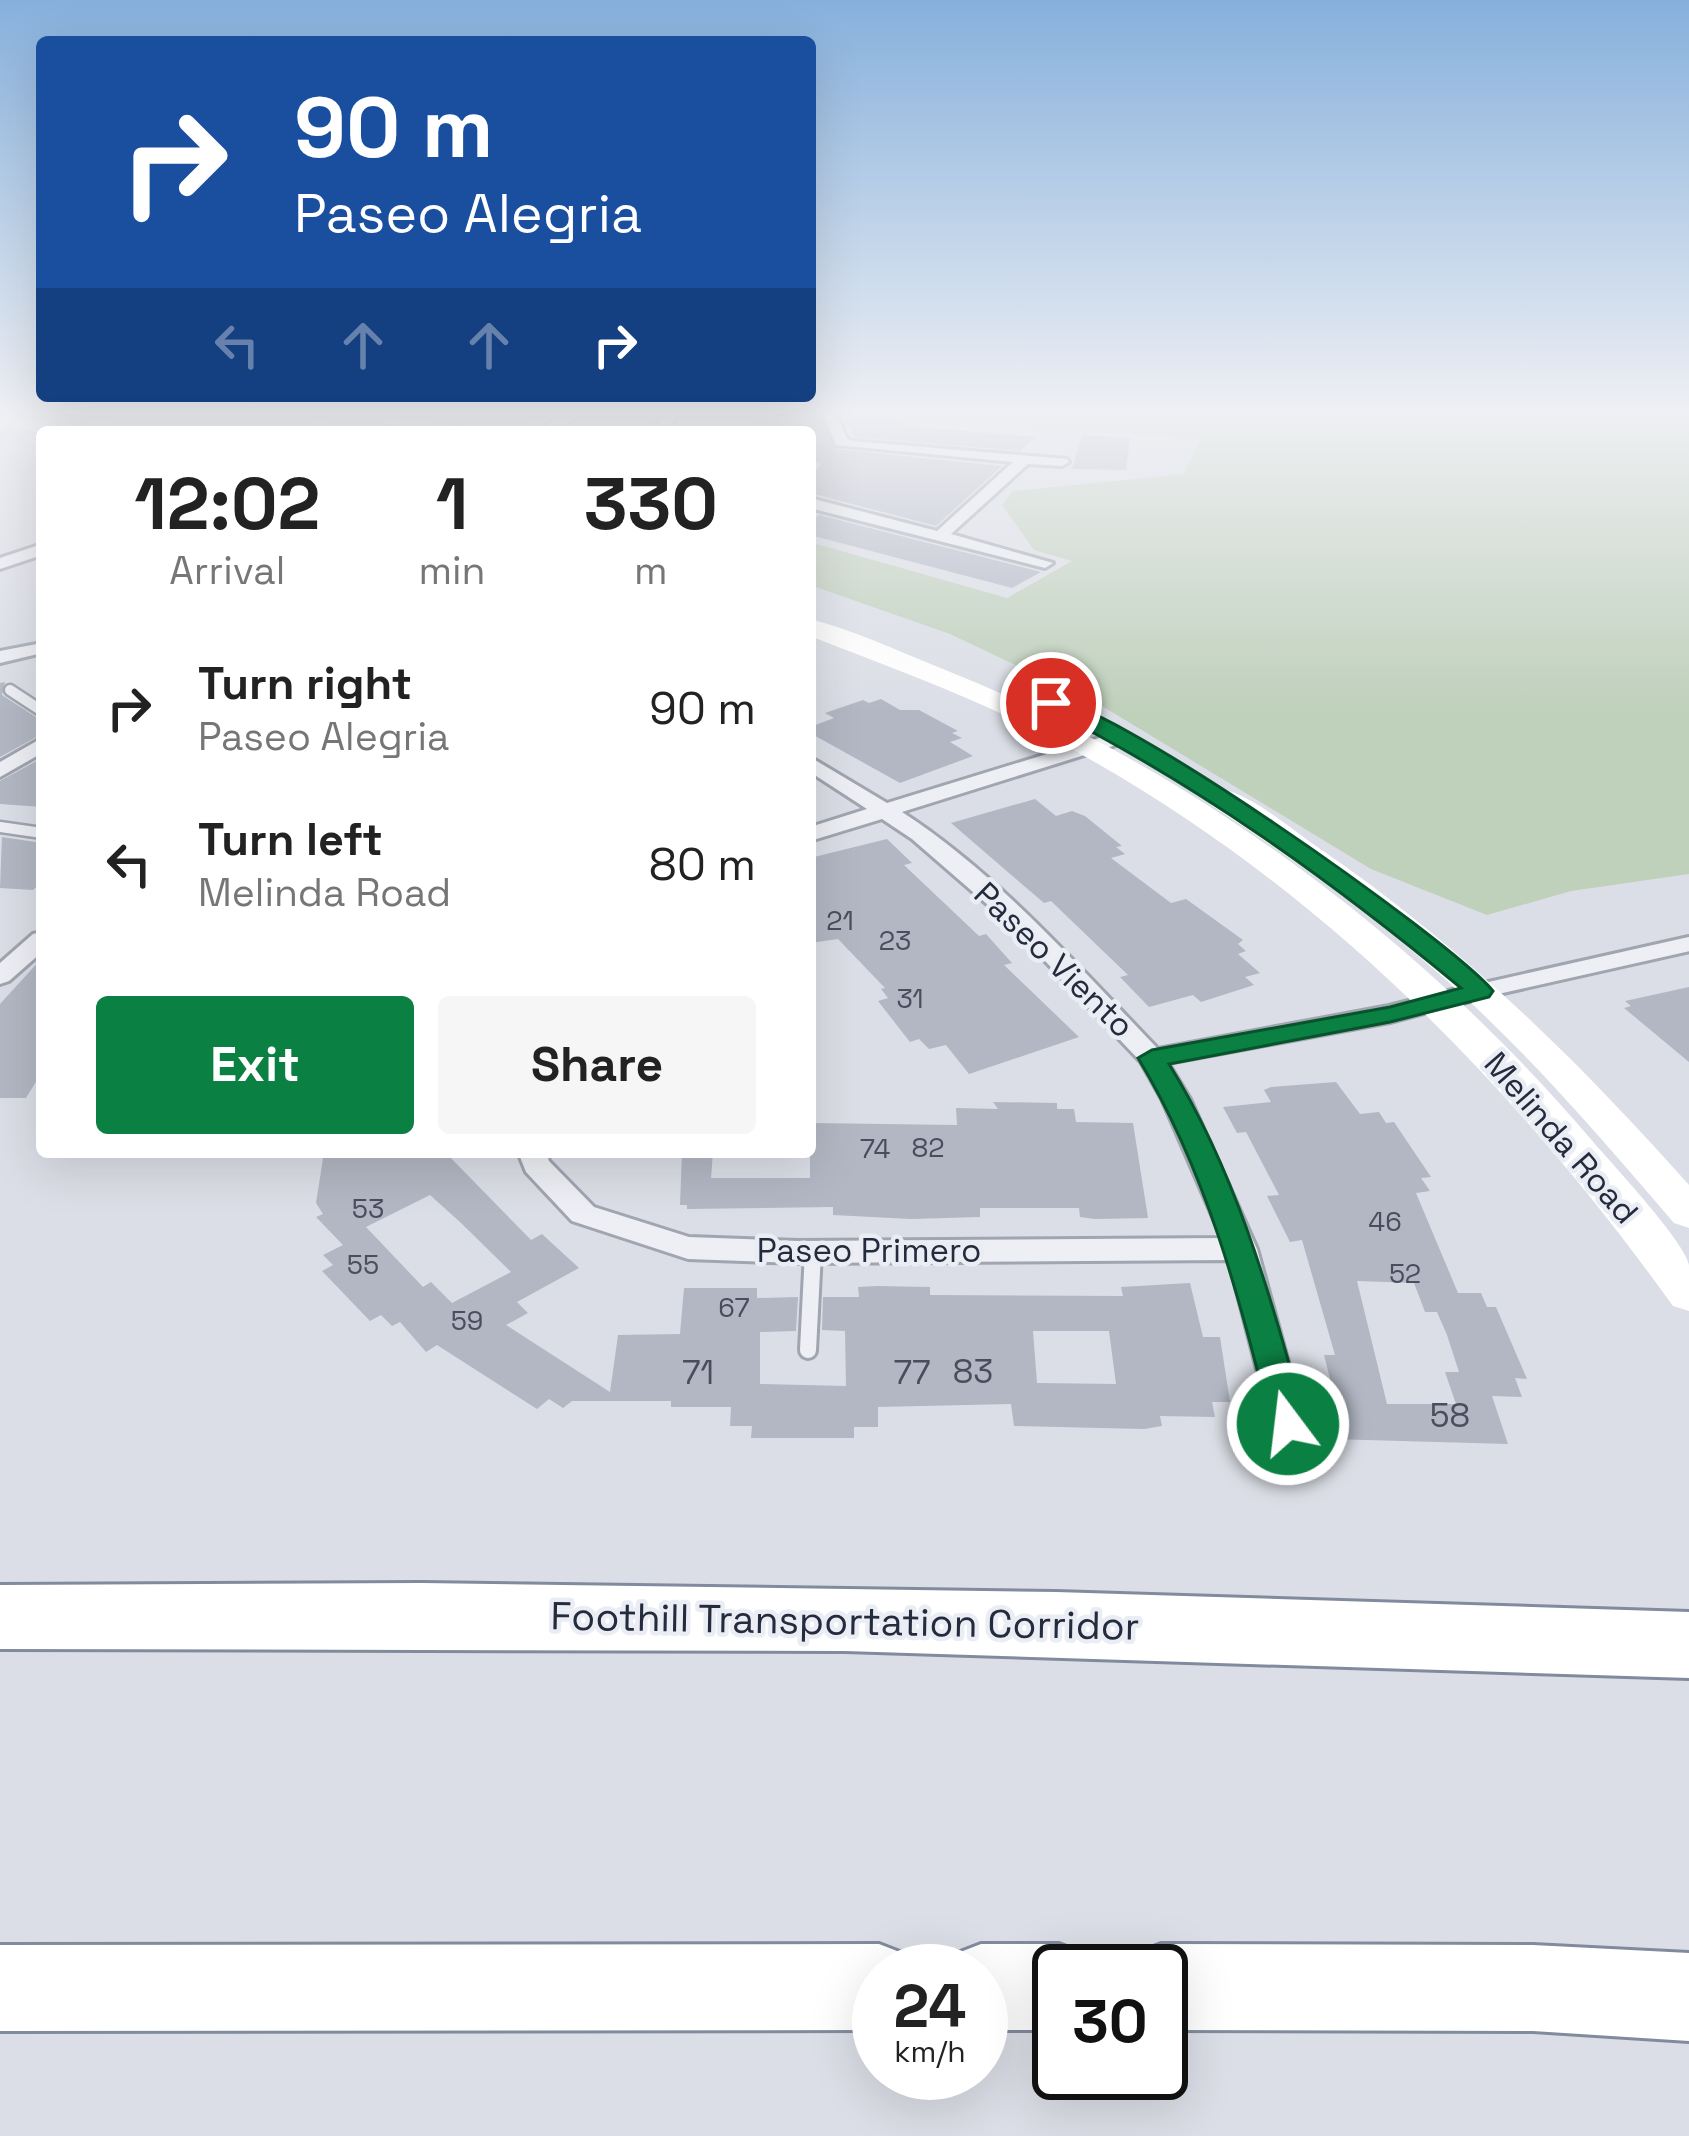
<!DOCTYPE html>
<html lang="en">
<head>
<meta charset="utf-8">
<style>
  :root { --surface:#fff; --page:#f6f6f6; --text:#222; --muted:#767676; --accent:#0b8043 }
  body { margin:0; font-family:"Space Grotesk",sans-serif; background:var(--page); color:var(--text); height:100vh; display:flex; flex-direction:column; font-size:45px; white-space:nowrap }
  * { box-sizing:border-box; margin:0 }
  p { font-size:39px; color:var(--muted) }
  .icon { flex:none; width:66px; height:66px; fill:none; stroke:currentColor; stroke-width:2; stroke-linecap:round; stroke-linejoin:round }
  .map { position:relative; flex:1; overflow:hidden }
  .drawer { position:absolute; left:36px; top:426px; width:780px; height:732px; display:flex; flex-direction:column; background:var(--surface); border-radius:12px; box-shadow:0 12px 48px #0002 }
  .drawer>* { flex:none }
  .banner { position:absolute; left:36px; top:36px; width:780px; height:366px; border-radius:12px; box-shadow:0 12px 48px #0002; background:#1a4fa0; color:#fff; overflow:hidden }
  .speed { position:absolute; left:852px; top:1944px; display:flex; gap:24px; font-size:60px; font-weight:700; text-align:center }
  .speed>* { display:grid; place-content:center; width:156px; height:156px; border-radius:50%; background:var(--surface); box-shadow:0 12px 48px #0002; line-height:1 }
  .speed small { font-size:30px; font-weight:400 }
  .speed .limit { border:6px solid #111; border-radius:18px; background:#fff; color:#111 }
  .pin { position:absolute; display:grid; place-items:center; width:102px; height:102px; color:#fff; margin:-51px; border:6px solid #fff; border-radius:50%; box-shadow:0 3px 12px #0007 }
  .me { position:absolute; width:132px; margin:-66px; rotate:345deg; stroke-linejoin:round; filter:drop-shadow(0 0 9px #0008) }
  .turn { display:flex; align-items:center; gap:42px; height:252px; padding:0 60px; font-size:54px }
  .turn .icon { width:156px; height:156px; stroke-width:2.5 }
  .turn b { display:block; font-size:84px; line-height:102px }
  .lanes { display:flex; align-items:center; height:114px; padding:0 60px; background:#0003; justify-content:center; gap:60px; direction:ltr }
  .lanes .off { opacity:.35 }
  .eta { display:flex; justify-content:space-evenly; align-items:center; height:204px; text-align:center }
  .eta b { font-size:72px; font-weight:700; line-height:84px }
  .button { display:flex; gap:24px; margin-top:auto; padding:24px 60px }
  .button a { flex:1; height:138px; border-radius:12px; background:var(--accent); color:#fff; font-size:48px; font-weight:700; line-height:138px; text-align:center }
  .button a+a { background:var(--page); color:var(--text) }
  ul { padding:0; list-style:none }
  li { display:flex; align-items:center; gap:36px; height:156px; padding:0 60px }
  li div { flex:1 }
  li b { display:block; font-size:45px }
  li em { font-style:normal }
  .map>svg:first-child { display:block }
  .built { fill:#c9cdd8 }
  .green { fill:#bfd0bb }
  .building { fill:#b2b7c3; fill-rule:evenodd }
  .lines { fill:none; stroke-linecap:round; stroke-linejoin:round }
  .service-far3-casing { stroke:#a0a5b0; stroke-width:10 }
  .service-far2-casing { stroke:#a0a5b0; stroke-width:15 }
  .service-far1-casing { stroke:#a0a5b0; stroke-width:20 }
  .service-casing { stroke:#a0a5b0; stroke-width:22 }
  .minor-casing { stroke:#a0a5b0; stroke-width:6 }
  .tertiary-casing { stroke:#a0a5b0; stroke-width:6 }
  .motorway-casing { stroke:#818b9d; stroke-width:6 }
  .service-far3 { stroke:#edeff4; stroke-width:8 }
  .service-far2 { stroke:#edeff4; stroke-width:10 }
  .service-far1 { stroke:#edeff4; stroke-width:14 }
  .service { stroke:#edeff4; stroke-width:16 }
  .minor { fill:#edeff4; fill-rule:evenodd }
  .tertiary { fill:#edeff4; fill-rule:evenodd }
  .secondary { fill:#fff; fill-rule:evenodd }
  .motorway { fill:#fff; fill-rule:evenodd }
  .route { fill:#0b8043; stroke:#07532c; stroke-width:3 }
  .labels { text-anchor:middle; dominant-baseline:central; stroke-width:9; stroke-linejoin:round; paint-order:stroke }
  .number-label { font-size:27px; fill:#484e5e }
  .street-label { font-size:33px; fill:#242b3d; stroke:#eaedf4 }
  .near-number-label { font-size:33px; fill:#484e5e }
  .near-street-label { font-size:39px; fill:#242b3d; stroke:#eaedf4 }
</style>
</head>
<body>
<div class="map">
<svg width="1689" height="2136" viewBox="0 0 1689 2136">
  <rect width="100%" height="100%" fill="#dbdee6"/>
  <path class="built" d="M49 412H532L517 432H160Z"/>
  <path class="green" d="M909 412H1689V874L1571 891 1487 915 1371 869 1102 706 950 634 810 585V542L1007 598 1072 561 1034 550 1002 505 1013 491 1184 474 1200 439 931 422Z"/>
  <g class="building">
    <path d="M810 412H818L836 449 1002 466 936 526 810 493V478L821 464 810 461Z"/>
    <path d="M841 412H897L905 426 1036 437 1020 451 854 437Z"/>
    <path d="M1082 435 1130 438 1126 470 1072 469Z"/>
    <path d="M819 515 1041 572 1012 588 810 535V522Z"/>
    <path d="M5 682 2 695 42 721V734L0 757V683Z"/>
    <path d="M881 699 900 710H919L958 731 952 733 962 738 950 742 973 756 900 783 810 733V727L834 718 825 713 863 700 869 703Z"/>
    <path d="M42 758V807L0 804V781Z"/>
    <path d="M1035 799 1056 816 1072 811 1085 816 1122 846 1116 847 1125 854 1111 858 1171 903 1186 899 1243 940 1238 944 1246 951 1238 954 1260 973 1245 977 1254 985 1201 1002 1193 995 1149 1007 1120 977 1128 975 1051 901 1044 903 951 823Z"/>
    <path d="M2 837 42 843V882L33 890 0 888Z"/>
    <path d="M887 839 912 863 904 865 979 936 986 934 1012 963 1004 965 1079 1037 969 1074 946 1045 929 1049 919 1039 910 1042 878 1001 888 998 881 989 885 988 838 939 810 943V858Z"/>
    <path d="M42 958V1072L26 1098H0V1004Z"/>
    <path d="M1689 987V1062L1624 1008 1631 1006 1625 1001Z"/>
    <path d="M1336 1082 1360 1114 1379 1112 1386 1123 1394 1122 1431 1177 1421 1178 1430 1191 1416 1193 1458 1293H1481L1487 1307H1496L1527 1379 1515 1378 1522 1397 1492 1396 1508 1444 1331 1439 1316 1378 1330 1379 1324 1355H1335L1302 1240 1290 1242 1267 1196 1279 1195 1246 1132 1237 1133 1223 1107 1271 1102 1264 1090 1271 1087ZM1357 1281 1414 1283 1425 1312H1437L1447 1335 1459 1372H1445L1456 1404H1387Z"/>
    <path d="M993 1102 1057 1103V1109H1074L1076 1122 1133 1123 1148 1218 1095 1219 1080 1217 1079 1208H980V1217L911 1219 833 1215V1207L687 1209V1205H680L682 1152H713L711 1178H810V1123L957 1125 956 1108 998 1109Z"/>
    <path d="M324 1152H445L531 1240 542 1234 579 1268 517 1302 528 1313 506 1325 610 1392 618 1335 680 1334 684 1288H757V1298L798 1297 796 1331 760 1332V1384L846 1386 845 1331 822 1330 823 1297H859L858 1287 877 1286 930 1287V1295L1123 1296 1121 1287 1190 1283 1203 1337H1220L1230 1402H1212L1215 1417 1160 1416 1162 1426 1144 1429 1014 1426 1011 1404 878 1407V1427H854V1438H751L752 1426H730L731 1407H671V1401H572L563 1408 549 1399 537 1409 437 1345 426 1352 400 1322 392 1326 381 1315 370 1321 322 1271 333 1265 323 1255 343 1245 316 1217 323 1214 316 1203ZM430 1195 460 1222 511 1272 452 1303 431 1282 423 1287 366 1227ZM1033 1331H1109L1116 1384 1037 1383Z"/>
  </g>
  <g class="lines">
    <defs>
      <g id="service-far3">
        <path d="M368 412 385 420 474 432"/>
        <path d="M299 432 349 412"/>
      </g>
      <g id="service-far2">
        <path d="M10 690 42 711"/>
        <path d="M0 827 42 833"/>
      </g>
      <path id="service-far1" d="M1480 991 1689 944"/>
      <path id="service" d="M808 1350 813 1252"/>
      <g id="minor">
        <path d="M667 412H681L666 432H652Z"/>
        <path d="M822 412H836L847 439 853 441 1067 459 1069 462 1062 466 1028 464 951 534 1053 563 1045 568 810 508V498L937 531 1013 462 836 445Z"/>
        <path d="M42 544V555L0 569V558Z"/>
        <path d="M42 643V653L0 663V651Z"/>
        <path d="M1122 731 1132 737 1129 741 902 812C999 875 1078 966 1158 1049L1389 1006 1480 983 1493 991 1489 996 1390 1022 1168 1063 1190 1099 1257 1249 1305 1424 1300 1434 1288 1437 1276 1434 1271 1424 1229 1260 798 1263 688 1259 572 1221 526 1172 518 1152H546L549 1161 594 1207 689 1237 798 1241 1222 1238 1162 1099 1141 1062 1010 924 912 839 882 819 810 841V827L867 809 810 772V757L887 803Z"/>
        <path d="M42 738V753L0 777V762Z"/>
        <path d="M42 932V952L9 981 0 984V963L33 934Z"/>
      </g>
      <path id="tertiary" d="M560 412H580L560 432H540Z"/>
      <g id="motorway">
        <path d="M422 1583 1056 1592 1689 1612V1678L845 1651 0 1649V1585Z"/>
        <path d="M879 1944 910 1956 916 1971H879V2030L0 2031V1945Z"/>
        <path d="M981 1944H1059L1090 1956 1096 1971H1059V2030H981V1971H944L950 1956Z"/>
        <path d="M1161 1944 1533 1945 1689 1953V2041L1533 2031 1161 2030V1971H1124L1130 1956Z"/>
      </g>
    </defs>
    <use href="#service-far3" class="service-far3-casing"/>
    <use href="#service-far2" class="service-far2-casing"/>
    <use href="#service-far1" class="service-far1-casing"/>
    <use href="#service" class="service-casing"/>
    <use href="#minor" class="minor-casing"/>
    <use href="#tertiary" class="tertiary-casing"/>
    <use href="#motorway" class="motorway-casing"/>
    <use href="#service-far3" class="service-far3"/>
    <use href="#service-far2" class="service-far2"/>
    <use href="#service-far1" class="service-far1"/>
    <use href="#service" class="service"/>
    <use href="#minor" class="minor"/>
    <use href="#tertiary" class="tertiary"/>
    <g class="secondary">
      <path d="M0 414 70 426 80 432 42 433 0 426Z"/>
      <path d="M810 619C853 630 896 650 938 667 1190 767 1419 936 1595 1144 1614 1166 1685 1242 1689 1265 1689 1279 1689 1296 1689 1311L1673 1306C1507 1075 1306 873 1053 739 975 698 892 668 810 636Z"/>
      <path d="M1222 789C1255 797 1288 827 1316 846 1457 942 1576 1058 1689 1185V1228L1674 1223C1608 1146 1542 1069 1468 1000 1389 926 1301 864 1211 805L1207 798 1211 791Z"/>
    </g>
    <use href="#motorway" class="motorway"/>
  </g>
  <linearGradient id="sky" x2="0" y2="1"><stop stop-color="#86b0dc"/><stop offset="0.58" stop-color="#eff0f4"/><stop offset="1" stop-color="#eff0f4" stop-opacity="0"/></linearGradient>
  <rect width="1689" height="711" fill="url(#sky)"/>
  <path class="route" d="M1044 698C1099 691 1450 939 1493 991L1489 997 1390 1022 1169 1064C1238 1175 1271 1299 1306 1424L1301 1434 1288 1438 1276 1434 1271 1424C1239 1297 1207 1172 1138 1058L1152 1050 1390 1007 1461 988C1331 880 1196 783 1044 707Z"/>
  <g class="labels">
    <g class="number-label">
      <text x="840" y="920">21</text>
      <text x="895" y="940">23</text>
      <text x="910" y="998">31</text>
      <text x="928" y="1147">82</text>
      <text x="875" y="1148">74</text>
      <text x="368" y="1208">53</text>
      <text x="1385" y="1221">46</text>
      <text x="363" y="1264">55</text>
      <text x="1405" y="1273">52</text>
      <text x="734" y="1307">67</text>
      <text x="467" y="1320">59</text>
    </g>
    <g class="street-label">
      <text transform="translate(1054 960) rotate(44)">Paseo Viento</text>
      <text transform="translate(1561 1138) rotate(49)">Melinda Road</text>
      <text x="869" y="1251">Paseo Primero</text>
    </g>
    <g class="near-number-label">
      <text x="973" y="1372">83</text>
      <text x="698" y="1373">71</text>
      <text x="912" y="1373">77</text>
      <text x="1450" y="1416">58</text>
    </g>
    <g class="near-street-label">
      <text transform="translate(845 1621) rotate(1)">Foothill Transportation Corridor</text>
    </g>
  </g>
</svg>
<div class="speed"><div>24<small>km/h</small></div><div class="limit">30</div></div>
<div class="pin" style="left:1051px;top:703px;background:#d93025"><svg class="icon" aria-label="arrive" viewBox="0 0 24 24"><path d="M6 21V4h12l-3 4 3 4H6"/></svg></div>
<svg class="me" style="left:1288px;top:1424px" viewBox="-20 -20 40 40"><circle r="17" fill="#0b8043" stroke="#fff" stroke-width="3"/><path d="M0-11L8 9 0 5-8 9z" fill="#fff"/></svg>
<div class="banner">
<div class="turn"><svg class="icon" aria-label="right" viewBox="0 0 24 24"><path d="M7 20v-9h11M14 6l5 5-5 5"/></svg><div><b>90 m</b>Paseo Alegria</div></div>
<div class="lanes"><svg class="icon off" aria-label="left" viewBox="0 0 24 24"><path d="M17 20v-9H6M10 6l-5 5 5 5"/></svg><svg class="icon off" aria-label="ahead" viewBox="0 0 24 24"><path d="M12 20V5M6 11l6-6 6 6"/></svg><svg class="icon off" aria-label="ahead" viewBox="0 0 24 24"><path d="M12 20V5M6 11l6-6 6 6"/></svg><svg class="icon" aria-label="right" viewBox="0 0 24 24"><path d="M7 20v-9h11M14 6l5 5-5 5"/></svg></div>
</div>
<section class="drawer">
<div class="eta">
<div><b>12:02</b><p>Arrival</p></div>
<div><b>1</b><p>min</p></div>
<div><b>330</b><p>m</p></div>
</div>
<ul>
<li><svg class="icon" aria-label="right" viewBox="0 0 24 24"><path d="M7 20v-9h11M14 6l5 5-5 5"/></svg><div><b>Turn right</b><p>Paseo Alegria</p></div><em>90 m</em></li>
<li><svg class="icon" aria-label="left" viewBox="0 0 24 24"><path d="M17 20v-9H6M10 6l-5 5 5 5"/></svg><div><b>Turn left</b><p>Melinda Road</p></div><em>80 m</em></li>
</ul>
<div class="button"><a>Exit</a><a>Share</a></div>
</section>
</div>
</body>
</html>
